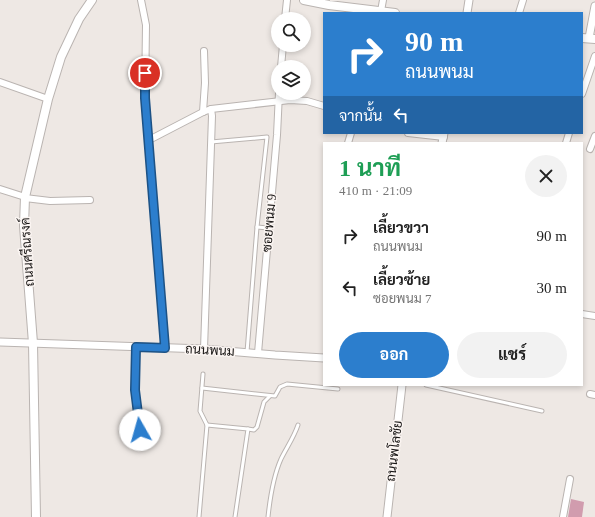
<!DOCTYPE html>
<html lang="th">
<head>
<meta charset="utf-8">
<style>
  :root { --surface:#fff; --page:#f2f2f2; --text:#222; --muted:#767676; --accent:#2c7ecd }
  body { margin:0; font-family:"Times New Roman",Sarabun,serif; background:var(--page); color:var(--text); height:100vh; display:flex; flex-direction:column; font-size:15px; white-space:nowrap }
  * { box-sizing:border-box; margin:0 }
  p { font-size:13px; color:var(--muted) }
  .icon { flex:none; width:22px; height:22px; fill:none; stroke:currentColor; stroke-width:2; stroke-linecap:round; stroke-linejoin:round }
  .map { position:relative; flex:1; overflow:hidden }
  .sheet { position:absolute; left:323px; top:142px; width:260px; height:244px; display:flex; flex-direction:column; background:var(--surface); border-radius:0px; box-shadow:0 2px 6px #0003 }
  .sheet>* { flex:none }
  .guide { position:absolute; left:323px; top:12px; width:260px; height:122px; border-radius:0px; box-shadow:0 2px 6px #0003; background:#2c7ecd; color:#fff; overflow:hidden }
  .controls { position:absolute; left:271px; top:12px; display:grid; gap:8px }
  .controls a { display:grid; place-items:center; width:40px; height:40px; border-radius:50%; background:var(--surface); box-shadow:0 2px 6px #0003; font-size:20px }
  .pin { position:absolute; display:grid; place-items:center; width:34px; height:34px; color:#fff; margin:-17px; border:2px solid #fff; border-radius:50%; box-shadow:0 1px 4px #0007 }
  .me { position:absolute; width:44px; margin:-22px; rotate:353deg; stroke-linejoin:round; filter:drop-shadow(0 0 3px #0008) }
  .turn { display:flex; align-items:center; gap:14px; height:84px; padding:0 16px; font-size:18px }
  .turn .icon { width:52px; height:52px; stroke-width:2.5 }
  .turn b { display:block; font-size:28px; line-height:34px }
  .then { display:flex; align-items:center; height:38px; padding:0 16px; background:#0003; gap:8px; font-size:15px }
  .round { display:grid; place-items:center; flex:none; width:42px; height:42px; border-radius:21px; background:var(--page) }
  .overview { display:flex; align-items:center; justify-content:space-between; height:68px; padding:0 16px }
  h1 { font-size:24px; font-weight:700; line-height:30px; color:#1e9e55 }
  .primary-button { display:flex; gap:8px; margin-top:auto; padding:8px 16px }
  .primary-button a { flex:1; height:46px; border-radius:24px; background:var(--accent); color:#fff; font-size:16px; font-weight:700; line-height:46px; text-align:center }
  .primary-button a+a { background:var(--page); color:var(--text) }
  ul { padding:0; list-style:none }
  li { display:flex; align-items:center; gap:12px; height:52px; padding:0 16px }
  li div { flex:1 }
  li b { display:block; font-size:15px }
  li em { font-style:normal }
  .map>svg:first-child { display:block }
  .building { fill:#d19cae }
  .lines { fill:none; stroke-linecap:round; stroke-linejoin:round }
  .service-casing { stroke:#bab4b1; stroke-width:5 }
  .minor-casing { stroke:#bab4b1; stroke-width:8 }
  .tertiary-casing { stroke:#bab4b1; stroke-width:9 }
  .secondary-casing { stroke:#bab4b1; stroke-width:10 }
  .service { stroke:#fff; stroke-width:3 }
  .minor { stroke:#fff; stroke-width:6 }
  .tertiary { stroke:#fff; stroke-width:7 }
  .secondary { stroke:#fff; stroke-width:8 }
  .route-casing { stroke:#1d5285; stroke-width:10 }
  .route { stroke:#2c7ecd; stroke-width:7 }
  .labels { text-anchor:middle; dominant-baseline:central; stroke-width:3; stroke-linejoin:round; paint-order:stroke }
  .street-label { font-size:13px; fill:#181615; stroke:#fbf5f2 }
</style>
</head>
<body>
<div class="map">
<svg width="595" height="517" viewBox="0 0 595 517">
  <rect width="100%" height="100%" fill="#eee8e4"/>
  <path class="building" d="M571 499 584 502 582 517H568Z"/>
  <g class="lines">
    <defs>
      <g id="service">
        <path d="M211 142 267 137 257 227 247 352"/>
        <path d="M257 227 268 228"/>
        <path d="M203 374 200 411 207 425"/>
        <path d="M426 385 542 411"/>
        <path d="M202 388 275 396 280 387 287 384 338 389"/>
        <path d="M248 429 254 430 257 427 264 402 270 396"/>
        <path d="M199 517 207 425 248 429 235 517"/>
        <path d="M268 517C270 498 273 477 281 459 287 447 294 437 298 425"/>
      </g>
      <g id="minor">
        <path d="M141 0 146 25 145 98 165 348"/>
        <path d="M381 11 383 0"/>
        <path d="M519 13 523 0"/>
        <path d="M285 19 287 0"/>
        <path d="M281 67 283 45"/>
        <path d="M0 82 48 99"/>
        <path d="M582 94 595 56"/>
        <path d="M203 112 205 83 204 51"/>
        <path d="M408 133 444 137"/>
        <path d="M149 140 203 112 211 109 290 100 307 101 324 106"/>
        <path d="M348 143 351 133"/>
        <path d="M566 143 569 133"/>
        <path d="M590 149 595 136"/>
        <path d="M0 189 25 197"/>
        <path d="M25 198 50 201 90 200"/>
        <path d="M582 314 595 316"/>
        <path d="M136 347 135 389 142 444"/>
        <path d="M204 349 212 116 211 109"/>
        <path d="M258 353 277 135 279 93"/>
        <path d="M590 394 595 395"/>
        <path d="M563 517 570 479"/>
      </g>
      <g id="tertiary">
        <path d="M467 13 469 0"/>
        <path d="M589 38 595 6"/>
        <path d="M442 143 444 133"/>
        <path d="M0 342 204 349 275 355 324 358"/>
        <path d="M387 517 402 385"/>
      </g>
      <g id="secondary">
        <path d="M304 0 329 5 395 13"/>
        <path d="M582 38 595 39"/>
        <path d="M36 517 33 343 24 226 25 197 48 99 61 57 79 19 92 0"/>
      </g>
    </defs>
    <use href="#service" class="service-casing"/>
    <use href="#minor" class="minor-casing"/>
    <use href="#tertiary" class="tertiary-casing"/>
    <use href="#secondary" class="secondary-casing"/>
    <use href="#service" class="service"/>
    <use href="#minor" class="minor"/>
    <use href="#tertiary" class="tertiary"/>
    <use href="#secondary" class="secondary"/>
  </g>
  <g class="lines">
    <defs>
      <path id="route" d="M140 430 135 390 136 347 165 348 145 98V73"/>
    </defs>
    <use href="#route" class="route-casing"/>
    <use href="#route" class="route"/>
  </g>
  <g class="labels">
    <g class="street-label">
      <text transform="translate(269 223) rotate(-85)">ซอยพนม 9</text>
      <text transform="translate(27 252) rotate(-94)">ถนนศรีณรงค์</text>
      <text transform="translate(210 350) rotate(3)">ถนนพนม</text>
      <text transform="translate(394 451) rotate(-83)">ถนนพโลชัย</text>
    </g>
  </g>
</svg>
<div class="controls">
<a><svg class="icon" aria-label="search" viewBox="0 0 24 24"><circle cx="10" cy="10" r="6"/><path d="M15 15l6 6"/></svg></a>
<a><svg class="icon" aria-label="layers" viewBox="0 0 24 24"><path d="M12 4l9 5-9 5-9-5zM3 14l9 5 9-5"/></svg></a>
</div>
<div class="pin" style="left:145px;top:73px;background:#d93025"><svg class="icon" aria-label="arrive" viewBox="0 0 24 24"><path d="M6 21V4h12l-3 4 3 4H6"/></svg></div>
<svg class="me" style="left:140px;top:430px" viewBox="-20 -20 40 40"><circle r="19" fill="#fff"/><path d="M0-13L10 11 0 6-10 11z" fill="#2c7ecd"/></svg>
<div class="guide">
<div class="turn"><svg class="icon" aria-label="right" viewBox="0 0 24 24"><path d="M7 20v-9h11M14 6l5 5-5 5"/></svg><div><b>90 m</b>ถนนพนม</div></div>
<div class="then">จากนั้น<svg class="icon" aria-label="left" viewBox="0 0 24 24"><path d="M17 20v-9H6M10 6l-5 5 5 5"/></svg></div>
</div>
<section class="sheet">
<div class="overview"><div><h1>1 นาที</h1><p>410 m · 21:09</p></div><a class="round"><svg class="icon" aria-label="close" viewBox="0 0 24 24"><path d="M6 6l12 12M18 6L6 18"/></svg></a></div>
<ul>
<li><svg class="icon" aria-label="right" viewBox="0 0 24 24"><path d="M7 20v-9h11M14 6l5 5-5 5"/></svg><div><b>เลี้ยวขวา</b><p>ถนนพนม</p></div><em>90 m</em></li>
<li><svg class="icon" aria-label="left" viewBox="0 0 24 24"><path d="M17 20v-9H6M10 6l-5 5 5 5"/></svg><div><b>เลี้ยวซ้าย</b><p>ซอยพนม 7</p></div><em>30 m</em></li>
</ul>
<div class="primary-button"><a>ออก</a><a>แชร์</a></div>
</section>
</div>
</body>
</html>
